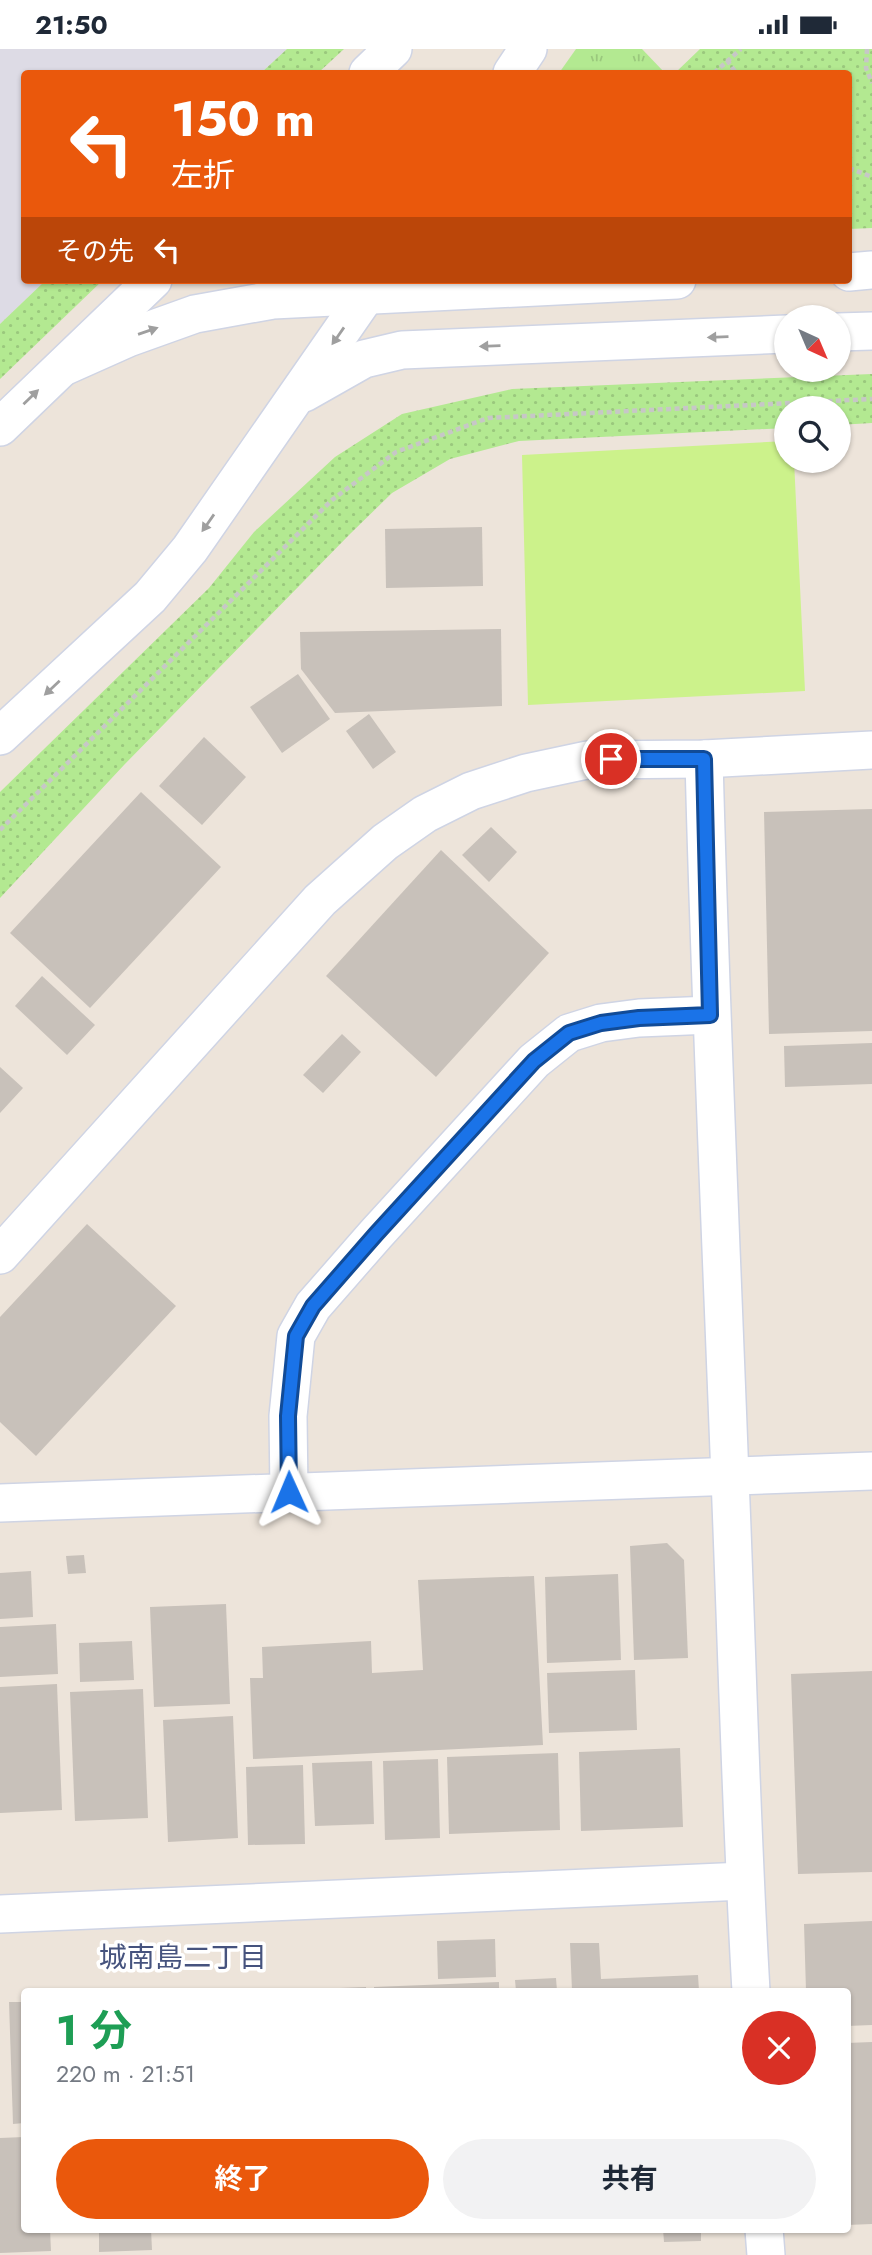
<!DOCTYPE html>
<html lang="ja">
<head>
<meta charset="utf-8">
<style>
  :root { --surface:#fff; --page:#f2f2f3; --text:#1f2937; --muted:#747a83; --accent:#ea580c }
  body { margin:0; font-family:Jost,"Noto Sans JP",sans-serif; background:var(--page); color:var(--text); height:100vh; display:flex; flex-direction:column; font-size:26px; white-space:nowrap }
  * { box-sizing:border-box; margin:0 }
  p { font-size:23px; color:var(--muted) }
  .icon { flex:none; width:38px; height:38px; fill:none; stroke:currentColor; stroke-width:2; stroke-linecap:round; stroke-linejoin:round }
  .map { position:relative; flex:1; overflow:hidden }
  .details { position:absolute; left:21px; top:1939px; width:830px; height:245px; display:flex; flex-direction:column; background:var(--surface); border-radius:7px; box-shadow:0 2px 5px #0004 }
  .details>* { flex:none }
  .guide { position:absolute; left:21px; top:21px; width:831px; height:214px; border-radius:7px; box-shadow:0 2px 5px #0004; background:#ea580c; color:#fff; overflow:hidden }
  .needle { width:46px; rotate:136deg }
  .fabs { position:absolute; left:774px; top:256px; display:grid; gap:14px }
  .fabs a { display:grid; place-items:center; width:77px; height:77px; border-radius:50%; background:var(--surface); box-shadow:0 2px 5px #0004; font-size:35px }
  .pin { position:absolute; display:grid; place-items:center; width:60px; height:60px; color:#fff; margin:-30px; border:4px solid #fff; border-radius:50%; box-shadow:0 2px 7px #0007 }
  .me { position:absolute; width:77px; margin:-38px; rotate:359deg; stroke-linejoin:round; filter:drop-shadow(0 0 5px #0008) }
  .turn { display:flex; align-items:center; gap:24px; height:147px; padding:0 35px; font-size:32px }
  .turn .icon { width:91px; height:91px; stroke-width:2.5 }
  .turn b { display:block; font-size:49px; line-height:60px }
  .then { display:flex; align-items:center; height:66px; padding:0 35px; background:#0003; gap:14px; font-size:26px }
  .round { display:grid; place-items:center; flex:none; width:74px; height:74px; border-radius:37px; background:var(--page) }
  .headline { display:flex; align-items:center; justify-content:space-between; height:119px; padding:0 35px }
  h1 { font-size:42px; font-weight:700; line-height:52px; color:#1e9e55 }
  .primary-button { display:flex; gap:14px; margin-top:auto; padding:14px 35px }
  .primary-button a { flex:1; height:80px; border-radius:42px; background:var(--accent); color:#fff; font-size:28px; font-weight:700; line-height:80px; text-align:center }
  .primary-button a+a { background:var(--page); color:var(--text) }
  .status { display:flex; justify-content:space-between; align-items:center; height:49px; padding:0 35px; background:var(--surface); direction:ltr }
  .status svg { height:19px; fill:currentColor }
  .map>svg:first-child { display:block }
  .industrial { fill:#dddbe5 }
  .grass { fill:url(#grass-tufts) }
  .park { fill:url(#park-dots) }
  .pitch { fill:#ccf28b }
  .building { fill:#c8c1ba }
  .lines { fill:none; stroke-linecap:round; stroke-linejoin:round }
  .minor-casing { stroke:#cfd4e4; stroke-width:40 }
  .path { stroke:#c7c7c7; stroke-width:4.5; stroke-dasharray:5 3.5; stroke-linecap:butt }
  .minor { stroke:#fff; stroke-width:37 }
  .oneway { fill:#9f9f9f }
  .route-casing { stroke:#114b97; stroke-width:18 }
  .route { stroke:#1a73e8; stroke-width:12 }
  .labels { text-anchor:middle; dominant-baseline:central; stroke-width:7; stroke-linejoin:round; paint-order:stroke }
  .neighbourhood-label { font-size:28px; fill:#46537e; stroke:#fff }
</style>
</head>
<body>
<div class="status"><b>21:50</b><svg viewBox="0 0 49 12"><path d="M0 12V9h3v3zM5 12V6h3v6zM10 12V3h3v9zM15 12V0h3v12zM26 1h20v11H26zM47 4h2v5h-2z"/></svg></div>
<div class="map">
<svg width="872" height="2206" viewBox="0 0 872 2206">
  <defs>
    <pattern id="grass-tufts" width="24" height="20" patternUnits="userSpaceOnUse" patternTransform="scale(1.75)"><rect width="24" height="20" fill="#b3e991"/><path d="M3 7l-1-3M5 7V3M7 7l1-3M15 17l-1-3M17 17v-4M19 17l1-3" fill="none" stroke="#9ac87d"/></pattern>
    <pattern id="park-dots" width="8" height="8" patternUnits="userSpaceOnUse" patternTransform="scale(1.75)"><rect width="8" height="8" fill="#b3e991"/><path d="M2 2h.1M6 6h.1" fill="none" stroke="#9ac87d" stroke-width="1.8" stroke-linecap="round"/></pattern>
  </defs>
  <rect width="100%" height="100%" fill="#ede4da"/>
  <path class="industrial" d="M0 0H287L261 24H24V231H46L0 275Z"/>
  <path class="grass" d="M576 0H642L665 24H559Z"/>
  <g class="park">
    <path d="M287 0H344L318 24H261Z"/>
    <path d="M700 0H872V179L849 180V24H675Z"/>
    <path d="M46 231H103L0 330V275Z"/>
    <path d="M872 325V374L838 376V359H786V379L519 392 450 410 392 444 350 485 124 716 0 849V743L209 539 254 483 335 408 402 365 512 340Z"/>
  </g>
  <path class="pitch" d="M786 392V411H794L805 642 528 656 522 406Z"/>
  <g class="building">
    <path d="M482 478 483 537 386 539 385 480Z"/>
    <path d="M501 580 502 657 335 664 301 620 300 583Z"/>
    <path d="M298 625 330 670 282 704 250 658Z"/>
    <path d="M369 665 396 703 373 720 346 682Z"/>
    <path d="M204 688 246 728 202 776 159 737Z"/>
    <path d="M141 743 221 818 90 959 10 884Z"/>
    <path d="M872 760V982L769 985 764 763Z"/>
    <path d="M491 778 517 803 489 833 462 806Z"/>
    <path d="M441 801 549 904 436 1028 326 927Z"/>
    <path d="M42 927 95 976 67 1006 15 957Z"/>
    <path d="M342 985 361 1003 323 1044 303 1026Z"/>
    <path d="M872 994V1035L785 1038 784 997Z"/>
    <path d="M0 1018 23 1039 0 1064Z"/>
    <path d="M87 1175 176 1257 36 1407 0 1373V1268Z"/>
    <path d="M667 1494 684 1511 688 1609 634 1611 630 1497Z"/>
    <path d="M84 1506 86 1524 68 1525 66 1507Z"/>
    <path d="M31 1522 33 1568 0 1570V1524Z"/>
    <path d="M618 1525 621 1611 547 1614 545 1528Z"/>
    <path d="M534 1527 543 1696 253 1710 250 1629H263L262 1598 371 1592 372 1624 423 1621 418 1531Z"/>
    <path d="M226 1555 230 1655 154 1658 150 1558Z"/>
    <path d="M56 1575 58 1625 0 1628V1578Z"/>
    <path d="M132 1592 134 1631 80 1633 79 1594Z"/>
    <path d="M635 1621 637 1681 549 1684 547 1624Z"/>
    <path d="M872 1622V1823L798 1825 791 1625Z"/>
    <path d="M57 1635 62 1761 0 1764V1638Z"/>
    <path d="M143 1640 148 1769 75 1772 70 1643Z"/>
    <path d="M233 1667 238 1789 168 1793 163 1671Z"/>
    <path d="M680 1699 683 1778 581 1782 579 1703Z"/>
    <path d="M558 1704 560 1781 449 1785 447 1708Z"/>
    <path d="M438 1710 440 1789 385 1791 383 1712Z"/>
    <path d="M372 1712 374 1775 315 1777 312 1714Z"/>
    <path d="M303 1716 305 1795 248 1796 246 1718Z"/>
    <path d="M872 1872V1976L847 1977V1942H806L804 1875Z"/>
    <path d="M495 1890 496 1928 438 1930 437 1892Z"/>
    <path d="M570 1894H599L601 1930 698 1926 699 1942H572Z"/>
    <path d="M556 1929 557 1942H516L515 1931Z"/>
    <path d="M499 1933V1942H374V1938Z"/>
    <path d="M366 1938V1942H314V1940Z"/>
    <path d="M9 1953H24V2074L13 2075Z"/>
    <path d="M872 1993V2175L847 2176V1994Z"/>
    <path d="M24 2088V2180H50L51 2202 0 2204V2089Z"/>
    <path d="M99 2180H151L152 2201 99 2203Z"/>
    <path d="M663 2180H701V2192L664 2193Z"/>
  </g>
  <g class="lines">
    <defs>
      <g id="minor">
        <path d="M368 24 393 0"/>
        <path d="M512 24 528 0"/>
        <path d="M849 223 872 221"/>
        <path d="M838 283 872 282"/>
        <path d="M63 318 128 289 195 265 273 251 677 231"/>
        <path d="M304 344 364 310 402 301 786 285"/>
        <path d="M0 378 153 231"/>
        <path d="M0 687 150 548 190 500 374 235"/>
        <path d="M704 710C710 950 721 1189 730 1429 737 1600 741 1771 751 1942"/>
        <path d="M0 1206 320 851 385 793 425 765 471 742 526 724 587 711 704 710 872 701"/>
        <path d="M289 1443 288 1367 296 1287 313 1257 376 1185 534 1012 569 984 601 974 639 969 711 966"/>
        <path d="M0 1454 872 1422"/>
        <path d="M0 1865 744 1832"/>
        <path d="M764 2180 766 2206"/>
      </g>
    </defs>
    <use href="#minor" class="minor-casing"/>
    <g class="path">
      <path d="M867 0 866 19 872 34"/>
      <path d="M727 11 736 24"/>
      <path d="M714 24 741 0"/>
      <path d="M849 119 872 128"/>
      <path d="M0 781 332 451 396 403 488 369 872 350"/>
    </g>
    <use href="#minor" class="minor"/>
  </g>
  <defs><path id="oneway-solid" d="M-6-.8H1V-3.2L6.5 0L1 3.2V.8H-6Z" transform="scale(1.75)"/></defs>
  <g class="oneway">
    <use href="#oneway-solid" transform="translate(148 282) rotate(-19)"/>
    <use href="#oneway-solid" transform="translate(338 287) rotate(125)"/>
    <use href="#oneway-solid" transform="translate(718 288) rotate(178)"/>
    <use href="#oneway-solid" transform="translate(490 297) rotate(178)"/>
    <use href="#oneway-solid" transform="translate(31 348) rotate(-44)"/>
    <use href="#oneway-solid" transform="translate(208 474) rotate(125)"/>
    <use href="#oneway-solid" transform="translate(52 639) rotate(137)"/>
  </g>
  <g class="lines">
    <defs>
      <path id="route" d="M289 1443 288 1367 296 1287 313 1257 376 1185 534 1012 569 984 601 974 639 969 710 966 704 710H611"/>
    </defs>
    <use href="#route" class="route-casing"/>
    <use href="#route" class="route"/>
  </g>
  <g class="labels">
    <g class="neighbourhood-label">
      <text x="183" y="1908">城南島二丁目</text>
    </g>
  </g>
</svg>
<div class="fabs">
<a><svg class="needle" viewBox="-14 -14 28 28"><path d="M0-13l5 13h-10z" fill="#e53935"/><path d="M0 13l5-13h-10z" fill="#747a83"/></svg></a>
<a><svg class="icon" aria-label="search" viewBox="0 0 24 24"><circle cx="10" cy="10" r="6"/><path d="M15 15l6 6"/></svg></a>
</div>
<div class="pin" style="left:611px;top:710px;background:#d93025"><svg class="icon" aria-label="arrive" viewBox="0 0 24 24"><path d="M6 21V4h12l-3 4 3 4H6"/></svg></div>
<svg class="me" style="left:289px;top:1443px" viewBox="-20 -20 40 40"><path d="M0-17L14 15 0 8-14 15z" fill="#1a73e8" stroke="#fff" stroke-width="4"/></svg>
<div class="guide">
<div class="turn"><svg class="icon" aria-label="left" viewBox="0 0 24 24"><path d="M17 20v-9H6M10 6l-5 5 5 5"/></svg><div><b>150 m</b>左折</div></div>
<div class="then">その先<svg class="icon" aria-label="left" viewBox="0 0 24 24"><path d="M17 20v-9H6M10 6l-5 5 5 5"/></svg></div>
</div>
<section class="details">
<div class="headline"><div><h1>1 分</h1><p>220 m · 21:51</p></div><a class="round" style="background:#d93025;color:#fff"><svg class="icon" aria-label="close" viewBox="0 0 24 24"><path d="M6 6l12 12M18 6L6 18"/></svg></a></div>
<div class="primary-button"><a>終了</a><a>共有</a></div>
</section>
</div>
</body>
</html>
